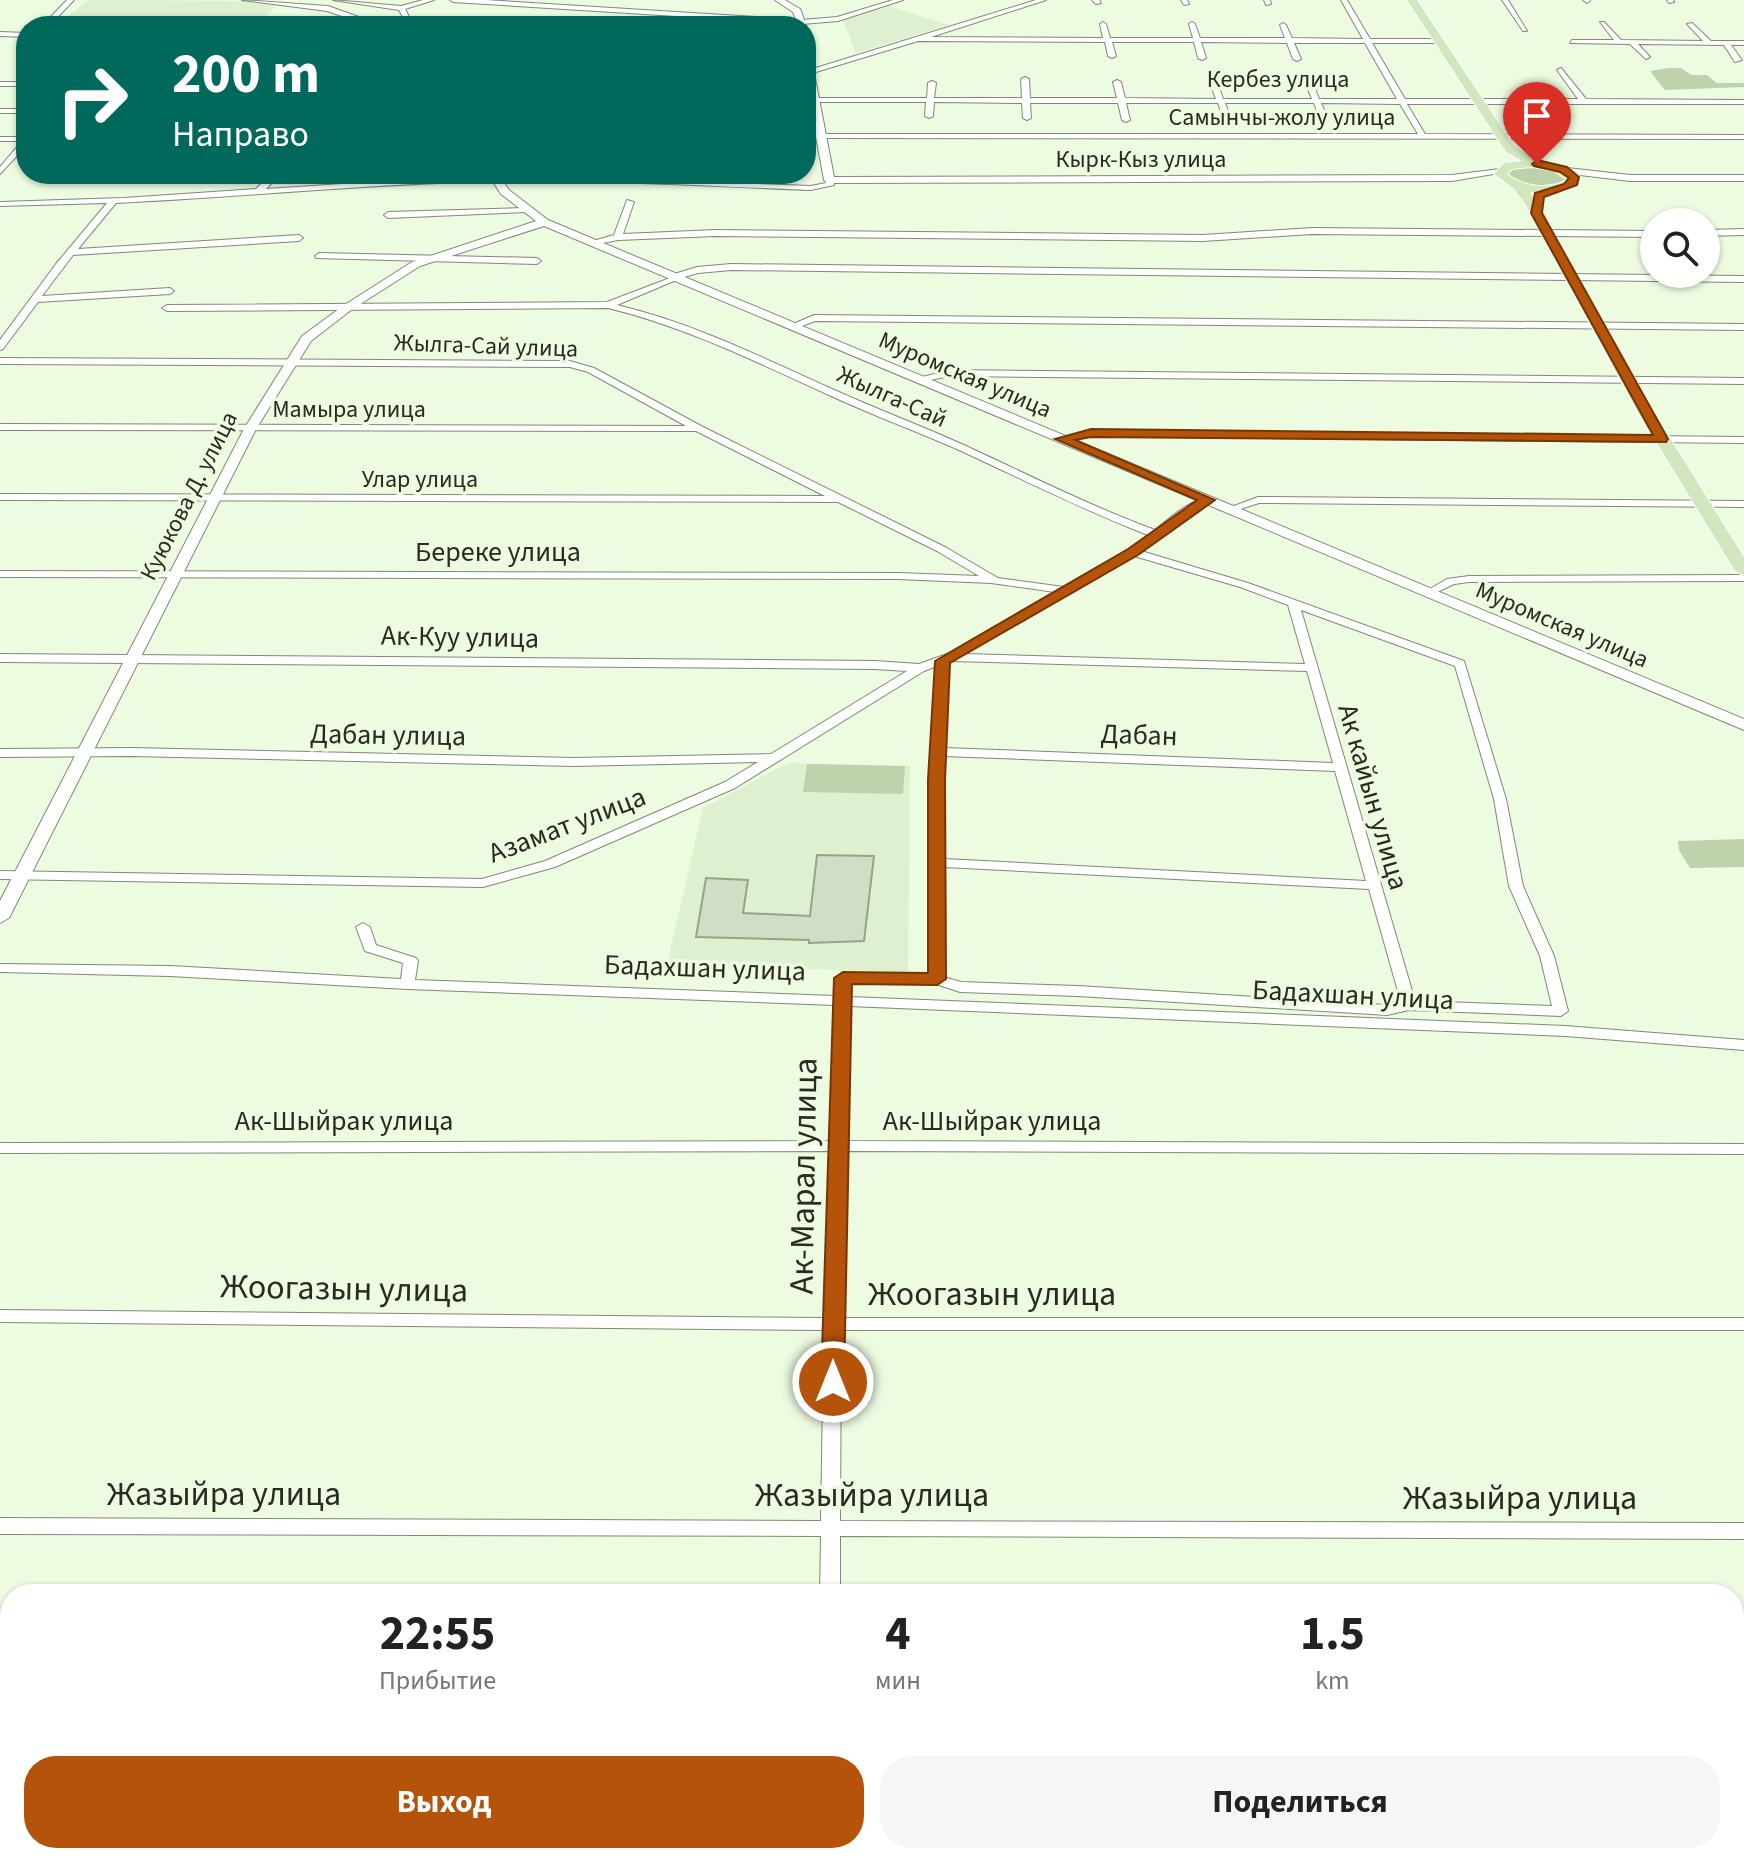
<!DOCTYPE html>
<html lang="ru">
<head>
<meta charset="utf-8">
<style>
  :root { --surface:#fff; --page:#f6f6f6; --text:#222; --muted:#767676; --accent:#b45309 }
  body { margin:0; font-family:"Source Sans 3",sans-serif; background:var(--page); color:var(--text); height:100vh; display:flex; flex-direction:column; font-size:30px; white-space:nowrap }
  * { box-sizing:border-box; margin:0 }
  p { font-size:26px; color:var(--muted) }
  .icon { flex:none; width:44px; height:44px; fill:none; stroke:currentColor; stroke-width:2; stroke-linecap:round; stroke-linejoin:round }
  .map { position:relative; flex:1; overflow:hidden }
  .side { position:absolute; left:0px; top:1584px; width:1744px; height:280px; display:flex; flex-direction:column; background:var(--surface); border-radius:32px 32px 0 0; box-shadow:0 2px 6px #0004 }
  .side>* { flex:none }
  .banner { position:absolute; left:16px; top:16px; width:800px; height:168px; border-radius:32px; box-shadow:0 2px 6px #0004; background:#00695c; color:#fff; overflow:hidden }
  .controls { position:absolute; left:1640px; top:208px; display:grid; gap:16px }
  .controls a { display:grid; place-items:center; width:80px; height:80px; border-radius:50%; background:var(--surface); box-shadow:0 2px 6px #0004; font-size:40px }
  .pin { position:absolute; display:grid; place-items:center; width:68px; height:68px; color:#fff; margin:-82px -34px; border-radius:50% 50% 50% 0; rotate:-45deg; box-shadow:0 0 8px #0007 }
  .pin .icon { rotate:45deg }
  .me { position:absolute; width:88px; margin:-44px; rotate:0deg; stroke-linejoin:round; filter:drop-shadow(0 0 6px #0008) }
  .turn { display:flex; align-items:center; gap:28px; height:168px; padding:0 24px; font-size:36px }
  .turn .icon { width:104px; height:104px; stroke-width:2.5 }
  .turn b { display:block; font-size:56px; line-height:68px }
  .eta { display:flex; justify-content:space-evenly; align-items:center; height:136px; text-align:center }
  .eta b { font-size:48px; font-weight:700; line-height:56px }
  .button { display:flex; gap:16px; margin-top:auto; padding:16px 24px }
  .button a { flex:1; height:92px; border-radius:32px; background:var(--accent); color:#fff; font-size:32px; font-weight:700; line-height:92px; text-align:center }
  .button a+a { background:var(--page); color:var(--text) }
  .map>svg:first-child { display:block }
  .built { fill:#dff0d0 }
  .green { fill:#bed2ac }
  .building { fill:#d1dec5; stroke:#96a28b; stroke-width:2 }
  .lines { fill:none; stroke-linecap:round; stroke-linejoin:round }
  .minor-casing { stroke:#7e8a73; stroke-width:2 }
  .tertiary-casing { stroke:#7e8a73; stroke-width:2 }
  .primary-casing { stroke:#fff; stroke-width:2 }
  .minor { fill:#fff; fill-rule:evenodd }
  .tertiary { fill:#fff; fill-rule:evenodd }
  .primary { fill:#d3e7bf; fill-rule:evenodd }
  .route { fill:#b45309; stroke:#753606; stroke-width:2 }
  .labels { text-anchor:middle; dominant-baseline:central; stroke-width:7; stroke-linejoin:round; paint-order:stroke }
  .far-street-label { font-size:24px; fill:#272c22; stroke:#edfbe1 }
  .street-label { font-size:28px; fill:#272c22; stroke:#edfbe1 }
  .near-street-label { font-size:34px; fill:#272c22; stroke:#edfbe1 }
</style>
</head>
<body>
<div class="map">
<svg width="1744" height="1864" viewBox="0 0 1744 1864">
  <rect width="100%" height="100%" fill="#edfbe1"/>
  <g class="built">
    <path d="M88 0 243 1 275 5 258 26H56Z"/>
    <path d="M889 6 949 25 856 53 843 20Z"/>
    <path d="M788 763 910 766 908 972 667 964 703 808Z"/>
  </g>
  <g class="green">
    <path d="M1669 68H1681L1691 75H1707L1717 83H1744V87L1665 90 1650 71Z"/>
    <path d="M1512 105 1548 106 1569 137H1533Z"/>
    <path d="M1525 166 1555 169 1567 179C1552 194 1525 184 1507 176L1510 169Z"/>
    <path d="M807 764 905 766 903 794 803 792Z"/>
    <path d="M1744 839V867L1690 868 1679 850 1678 841Z"/>
  </g>
  <path class="building" d="M817 855 874 856 864 941 809 943V940L696 937 706 878 748 880 743 913 810 916Z"/>
  <g class="lines">
    <defs>
      <g id="minor">
        <path d="M67 0H74L49 26H42Z"/>
        <path d="M333 0 401 6 423 0H434L405 9 414 26H408L399 10Z"/>
        <path d="M450 0H485L802 20 837 17 893 0H903L838 21 802 24 453 2Z"/>
        <path d="M1036 0H1046L931 37 1103 38 1100 24 1103 22 1106 24 1110 38H1193L1189 24 1192 22 1195 24 1200 38H1285L1280 25 1283 23 1286 25 1292 38 1363 39 1341 0H1347L1370 39H1436L1439 41 1436 43H1372L1405 99H1578L1557 70 1561 68 1586 99 1744 100V104H1407L1425 134 1744 135V139L819 138 815 136 819 134H1418L1400 104 1321 103 1328 119 1324 121 1320 119 1314 103H1225L1231 118 1227 120 1223 118 1218 103H1126L1130 120 1126 122 1122 120 1118 103H1030L1031 118 1027 120 1023 118 1022 103 934 102 933 116 929 118 925 116 926 102H812L808 100 812 98H927L928 83 932 81 936 83 934 98H1022L1021 79 1025 77 1029 79 1030 98H1117L1113 82 1117 80 1121 82 1125 98 1216 99 1209 81 1213 79 1217 81 1223 99H1312L1304 80 1308 78 1312 80 1319 99H1397L1365 43H1294L1301 59 1297 61 1293 59 1287 43 1201 42 1206 58 1202 60 1198 58 1194 42H1112L1116 56 1112 58 1108 56 1105 42 918 41 806 75V71Z"/>
        <path d="M1092 0H1099L1101 3 1096 4Z"/>
        <path d="M1181 0H1187L1189 4 1184 5Z"/>
        <path d="M1264 0H1270L1271 4 1266 5Z"/>
        <path d="M1502 0H1508L1527 31H1523Z"/>
        <path d="M1583 0H1590V1L1587 3Z"/>
        <path d="M1667 0H1673L1674 2 1669 3Z"/>
        <path d="M1600 22H1604L1621 40 1703 41 1687 24 1692 23 1711 41H1744V45H1731L1742 60 1735 62 1724 45 1638 44 1650 57 1646 59 1630 44 1570 43 1572 40H1614Z"/>
        <path d="M0 32 26 33V37L0 36Z"/>
        <rect x="0" y="82" width="26" height="4"/>
        <rect x="0" y="109" width="26" height="4"/>
        <path d="M0 137H26V146L0 174V167L22 141H0Z"/>
        <path d="M271 174H280L266 189 434 178 535 176 811 186 826 183 825 180 829 178 833 180 834 185 811 190C705 186 600 179 494 181 367 184 242 197 116 203L78 249 299 235 303 238 299 241 73 255 42 296 170 288 174 291 170 294 38 302 3 349 0 350V340L56 264 107 203 0 206V202L124 198 256 189Z"/>
        <path d="M627 200 634 202 623 234 716 230 1203 235 1312 228 1654 231V237L1312 234 1203 241 716 236 618 240 593 245V241L614 235Z"/>
        <path d="M524 208H527V212L388 218 384 215 388 212Z"/>
        <path d="M1744 229V235L1706 236V230Z"/>
        <path d="M319 253 537 258 541 261 537 264 316 258 315 256Z"/>
        <path d="M731 264 1744 276V282L731 270 698 273 681 278 617 305C693 323 761 357 832 389 876 409 922 426 966 446 1029 475 1090 506 1155 530 1170 518 1192 497 1212 498V502L1189 514 1141 551 1248 583 1464 661 1506 799 1523 886 1554 956 1568 1011 1561 1016 1409 1010 1387 1015 1078 996 960 992 936 984 850 983V997L1565 1026 1744 1040V1050L1565 1036 849 1006 846 1141 1744 1144V1154L846 1151 842 1318H1744V1330H841L840 1521 1744 1523V1539L840 1536V1594H820L821 1536 0 1534V1518L821 1521 824 1330 0 1322V1310L825 1318 830 1151 0 1153V1143L830 1141 835 1005 407 989 170 976 0 972V964L170 966 401 979 403 963 365 951 356 927 363 923 370 927 376 945 416 958 418 961 415 980 835 996 836 978 843 973 930 974V866L928 863 930 860 931 752 937 666 924 671 735 788 555 867 483 887 0 879V871L482 879 545 861 725 782 758 762 574 766 132 756 0 757V749L132 748 574 758 771 754 907 671 875 669 0 662V654L875 661 919 664 947 654 1055 592 991 583 898 579 0 577V571L898 573 979 576 937 551 838 502 0 500V494L825 496 696 431 0 430V424L686 426 588 372 570 367 0 364V358L570 361 594 368 703 427 945 547 998 578 1064 587 1129 550 1148 535C1083 510 1022 479 959 450 916 431 872 415 829 395 756 362 686 327 608 308L167 311 162 308 167 305 607 302 670 278 671 275 697 267ZM1134 556 1240 587 1288 605 1305 664 965 654ZM1301 610 1455 666 1494 799 1509 886 1540 956 1552 1006 1415 1001ZM952 661 1307 671 1333 763 944 748 949 662ZM943 756 1335 771 1366 881 944 859ZM944 867 1369 889 1401 1002 1387 1005 1078 986 961 982 944 977Z"/>
        <path d="M814 315 1744 324V330L815 321 794 329 789 326Z"/>
        <path d="M951 370 1744 378V384L951 376 919 382 914 379Z"/>
        <path d="M1091 430 1744 437V443L1091 436 1062 442 1057 439Z"/>
        <path d="M1258 497 1744 501V507L1259 503 1231 512 1226 509Z"/>
        <path d="M1744 575V581L1469 582 1454 584 1429 596 1423 593 1447 579 1469 576Z"/>
        <path d="M439 1854H753L761 1857 764 1864H428L431 1857Z"/>
        <rect x="809" y="1854" width="22" height="10"/>
      </g>
      <g id="tertiary">
        <path d="M242 0 328 6 384 26H371L327 11Z"/>
        <path d="M775 0H785L800 9 801 11 806 26V27L798 26 793 12Z"/>
        <path d="M806 54 811 57 834 177 1452 175 1500 169 1505 172 1452 181 829 183 824 180 806 82Z"/>
        <path d="M1567 168 1630 175H1744V181H1630L1563 173V169Z"/>
        <path d="M488 174H498L509 190 548 220 1744 719V730L544 226 420 266 351 310 311 341 256 429 9 918 0 923V901L244 429 302 336 343 306 412 262 536 221 501 194Z"/>
      </g>
      <path id="primary" d="M1407 0H1417L1514 146 1540 161 1563 165 1579 175 1580 181C1567 193 1547 195 1530 192L1652 409 1744 557V576L1735 571 1636 409 1526 205 1513 188 1494 174 1504 163 1522 161 1506 152ZM1532 167 1555 171 1567 180C1548 190 1524 187 1507 174L1512 169Z"/>
    </defs>
    <use href="#minor" class="minor-casing"/>
    <use href="#tertiary" class="tertiary-casing"/>
    <use href="#primary" class="primary-casing"/>
    <use href="#minor" class="minor"/>
    <use href="#tertiary" class="tertiary"/>
    <use href="#primary" class="primary"/>
  </g>
  <path class="route" d="M1537 160 1567 167 1579 177 1577 185 1544 197 1542 213 1668 439 1666 442 1091 437 1075 440 1215 500 1138 555 950 663 945 780 946 979 937 985 852 984 844 1382 841 1388 833 1390 825 1388 821 1382 834 978 843 972 928 973V780L935 661 1128 549 1197 500 1055 439 1091 429 1653 435 1531 213 1535 193 1564 184 1569 178 1560 172 1534 166 1532 164Z"/>
  <g class="labels">
    <g class="far-street-label">
      <text x="1278" y="79">Кербез улица</text>
      <text x="1282" y="117">Самынчы-жолу улица</text>
      <text x="1141" y="159">Кырк-Кыз улица</text>
      <text transform="translate(486 346) rotate(2)">Жылга-Сай улица</text>
      <text transform="translate(965 375) rotate(23)">Муромская улица</text>
      <text transform="translate(892 397) rotate(24)">Жылга-Сай</text>
      <text x="349" y="409">Мамыра улица</text>
      <text x="420" y="479">Улар улица</text>
      <text transform="translate(189 496) rotate(-63)">Куюкова Д. улица</text>
      <text transform="translate(1562 625) rotate(23)">Муромская улица</text>
    </g>
    <g class="street-label">
      <text x="498" y="552">Береке улица</text>
      <text transform="translate(460 637) rotate(1)">Ак-Куу улица</text>
      <text transform="translate(388 735) rotate(1)">Дабан улица</text>
      <text transform="translate(1139 735) rotate(2)">Дабан</text>
      <text transform="translate(1373 797) rotate(74)">Ак кайын улица</text>
      <text transform="translate(567 825) rotate(-21)">Азамат улица</text>
      <text transform="translate(705 968) rotate(2)">Бадахшан улица</text>
      <text transform="translate(1353 995) rotate(3)">Бадахшан улица</text>
      <text x="344" y="1121">Ак-Шыйрак улица</text>
      <text x="992" y="1121">Ак-Шыйрак улица</text>
    </g>
    <g class="near-street-label">
      <text transform="translate(804 1176) rotate(-89)">Ак-Марал улица</text>
      <text transform="translate(344 1289) rotate(1)">Жоогазын улица</text>
      <text x="992" y="1294">Жоогазын улица</text>
      <text x="224" y="1494">Жазыйра улица</text>
      <text x="872" y="1495">Жазыйра улица</text>
      <text x="1520" y="1498">Жазыйра улица</text>
    </g>
  </g>
</svg>
<div class="controls">
<a><svg class="icon" aria-label="search" viewBox="0 0 24 24"><circle cx="10" cy="10" r="6"/><path d="M15 15l6 6"/></svg></a>
</div>
<div class="pin" style="left:1537px;top:164px;background:#d93025"><svg class="icon" aria-label="arrive" viewBox="0 0 24 24"><path d="M6 21V4h12l-3 4 3 4H6"/></svg></div>
<svg class="me" style="left:833px;top:1382px" viewBox="-20 -20 40 40"><circle r="17" fill="#b45309" stroke="#fff" stroke-width="3"/><path d="M0-11L8 9 0 5-8 9z" fill="#fff"/></svg>
<div class="banner">
<div class="turn"><svg class="icon" aria-label="right" viewBox="0 0 24 24"><path d="M7 20v-9h11M14 6l5 5-5 5"/></svg><div><b>200 m</b>Направо</div></div>
</div>
<section class="side">
<div class="eta">
<div><b>22:55</b><p>Прибытие</p></div>
<div><b>4</b><p>мин</p></div>
<div><b>1.5</b><p>km</p></div>
</div>
<div class="button"><a>Выход</a><a>Поделиться</a></div>
</section>
</div>
</body>
</html>
